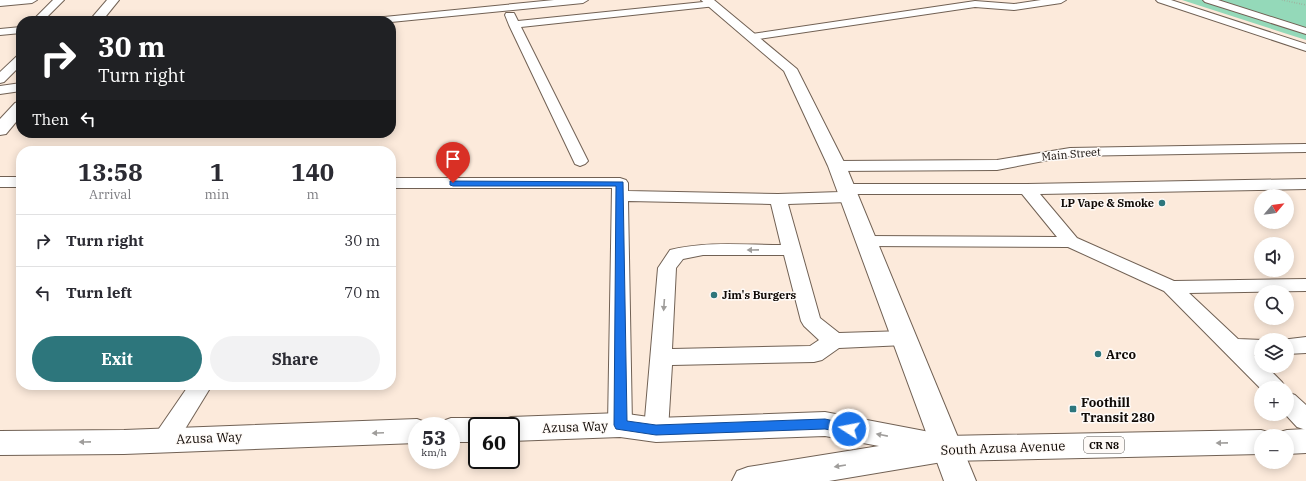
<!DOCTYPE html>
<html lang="en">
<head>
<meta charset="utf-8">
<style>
  :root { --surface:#fff; --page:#f2f2f3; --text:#2b2b33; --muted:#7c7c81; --line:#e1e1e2; --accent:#2d767c }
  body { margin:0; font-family:"IBM Plex Serif",serif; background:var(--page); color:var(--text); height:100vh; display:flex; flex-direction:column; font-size:15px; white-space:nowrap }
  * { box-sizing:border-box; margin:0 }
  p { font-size:13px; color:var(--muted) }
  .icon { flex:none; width:22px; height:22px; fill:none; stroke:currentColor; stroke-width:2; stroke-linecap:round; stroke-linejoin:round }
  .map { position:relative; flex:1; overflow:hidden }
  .details { position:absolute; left:16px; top:146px; width:380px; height:244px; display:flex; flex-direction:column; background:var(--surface); border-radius:16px; box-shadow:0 2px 10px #0003 }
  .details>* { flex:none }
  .top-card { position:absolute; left:16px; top:16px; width:380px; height:122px; border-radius:16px; box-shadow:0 2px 10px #0003; background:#202124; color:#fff; overflow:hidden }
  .needle { width:26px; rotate:61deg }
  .controls { position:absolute; left:1254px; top:189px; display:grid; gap:8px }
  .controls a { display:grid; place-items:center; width:40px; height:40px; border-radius:50%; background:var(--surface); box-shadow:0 2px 10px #0003; font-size:20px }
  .speed { position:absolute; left:408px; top:417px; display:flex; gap:8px; font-size:20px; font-weight:700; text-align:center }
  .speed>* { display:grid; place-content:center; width:52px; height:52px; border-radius:50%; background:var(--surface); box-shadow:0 2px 10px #0003; line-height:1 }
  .speed small { font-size:10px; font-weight:400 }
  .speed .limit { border:2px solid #111; border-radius:6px; background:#fff; color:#111 }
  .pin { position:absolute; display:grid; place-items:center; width:34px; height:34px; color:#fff; margin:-41px -17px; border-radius:50% 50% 50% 0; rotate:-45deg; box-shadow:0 0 4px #0007 }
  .pin .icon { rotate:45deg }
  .me { position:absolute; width:44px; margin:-22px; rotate:281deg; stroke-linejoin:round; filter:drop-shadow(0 0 3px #0008) }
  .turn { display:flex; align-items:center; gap:14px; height:84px; padding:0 16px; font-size:18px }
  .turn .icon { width:52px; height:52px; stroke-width:2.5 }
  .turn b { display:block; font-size:28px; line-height:34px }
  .then { display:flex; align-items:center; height:38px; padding:0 16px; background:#0003; gap:8px; font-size:15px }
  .eta { display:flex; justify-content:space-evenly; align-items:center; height:68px; text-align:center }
  .eta b { font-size:24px; font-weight:800; line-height:28px }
  .cta { display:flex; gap:8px; margin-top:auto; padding:8px 16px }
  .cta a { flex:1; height:46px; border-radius:24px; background:var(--accent); color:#fff; font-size:16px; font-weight:800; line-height:46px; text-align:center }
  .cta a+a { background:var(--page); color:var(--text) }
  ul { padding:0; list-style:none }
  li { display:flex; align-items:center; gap:12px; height:52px; padding:0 16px; border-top:1px solid var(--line) }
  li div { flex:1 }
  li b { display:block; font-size:15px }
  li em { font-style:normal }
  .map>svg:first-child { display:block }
  .green { fill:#94d9b9 }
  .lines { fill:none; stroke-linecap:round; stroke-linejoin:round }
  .service-casing { stroke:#716154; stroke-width:2 }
  .minor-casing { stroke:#716154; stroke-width:2 }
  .tertiary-casing { stroke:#716154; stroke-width:2 }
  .primary-casing { stroke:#716154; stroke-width:2 }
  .path { stroke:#a6988d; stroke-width:1.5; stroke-dasharray:0.5 2; stroke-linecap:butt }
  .service { fill:#fff; fill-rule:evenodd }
  .minor { fill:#fff; fill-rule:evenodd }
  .tertiary { fill:#fff; fill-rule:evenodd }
  .primary { fill:#fff; fill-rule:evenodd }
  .oneway { fill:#9f9d9b }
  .route { fill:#1a73e8; stroke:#114b97 }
  .poi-dot { fill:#2d767c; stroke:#fefaf7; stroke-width:1.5 }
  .labels { text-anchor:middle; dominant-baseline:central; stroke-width:3; stroke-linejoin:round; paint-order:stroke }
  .shield { fill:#fefaf7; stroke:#57524e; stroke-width:1 }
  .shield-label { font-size:10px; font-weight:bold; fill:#100a06 }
  .street-label { font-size:11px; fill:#100a06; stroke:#fefaf7 }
  .poi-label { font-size:11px; font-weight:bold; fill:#100a06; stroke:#fefaf7; text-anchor:end }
  .near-poi-label { font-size:13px; font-weight:bold; fill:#100a06; stroke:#fefaf7; text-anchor:start }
  .near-street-label { font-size:13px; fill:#100a06; stroke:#fefaf7 }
</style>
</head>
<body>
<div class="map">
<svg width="1306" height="481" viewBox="0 0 1306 481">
  <rect width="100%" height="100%" fill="#fceadb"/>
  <path class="green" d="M1182 0H1306V40Z"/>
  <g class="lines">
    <defs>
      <g id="service">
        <path d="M0 0H37L32 3 0 6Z"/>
        <path d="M53 0H64L43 21H32Z"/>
        <path d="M554 0H588L583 3 391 22V21H369L374 18Z"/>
        <path d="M1041 0H1066L1061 3 1014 10 975 7 752 40 746 37 752 34 975 1 1014 4Z"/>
        <path d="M1156 0H1171L1306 44V51L1158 2Z"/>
        <path d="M1203 0H1218L1306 28V34L1205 2Z"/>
        <path d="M713 1 718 4 716 6 521 27 588 161 585 164 580 166 575 164 509 25 505 15 506 13H514L518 21Z"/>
        <path d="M21 27V33L0 35V29Z"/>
        <path d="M21 54V65L4 82 0 83V72L17 56Z"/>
        <path d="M21 83V91L0 94V86Z"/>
        <path d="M1306 144V152L1070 156 997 170 837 171 832 169 829 166 832 163 837 161 997 160 1070 148Z"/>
        <rect x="0" y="177" width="21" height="10"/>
        <path d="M391 178H620L626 180 628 183V191L778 194 840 192 838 189 840 186 846 184H1027L1306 179V189L1040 194 1077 238 1174 281 1306 279V291L1189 293 1238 339 1263 340H1261V355H1254L1261 362V366H1266L1282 382 1286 388H1261V389L1164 291 1068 247 866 246 860 245 857 241 860 237 866 236 1057 237 1022 194H855L857 197 855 201 849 202 788 204 820 318 839 333 905 331 913 333 916 338 913 343 905 345 839 348 822 360 814 362 672 365 668 430 665 437 656 440 647 437 644 430 658 268 670 250C706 241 745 245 781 245L771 204 628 201 632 425 629 432 620 435 611 432 608 425 612 188H391ZM703 255H784L801 321 804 326 819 340 810 346 672 349 676 268 683 259Z"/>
        <path d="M1306 337V353L1287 354V340H1281Z"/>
        <path d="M189 385H212L174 447 165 450 156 447 153 440 156 433Z"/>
        <path d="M1287 392 1295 395 1306 405V430L1297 427 1285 414H1287Z"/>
      </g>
      <g id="minor">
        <path d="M107 0H119L102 21H89Z"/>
        <path d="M21 101V116L6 134 0 135V119L15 103Z"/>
      </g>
      <path id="tertiary" d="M701 0H714L797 69 846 166 976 481H944L828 166 784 71Z"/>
      <g id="primary">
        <path d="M825 412 935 433 945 436 1261 430 1272 433 1273 436H1261V454L948 461 829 481H732L737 471 748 467 879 446 825 436 656 442 620 437 511 441V426H498L500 421 511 417 620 413 656 418Z"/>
        <path d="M451 418H477L488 422 490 426H477V442H451V426H438L440 422Z"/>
        <path d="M417 419 428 423 429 426H417V443L124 454 0 455V431L124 430Z"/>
        <path d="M1306 429V453L1287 454V436H1275L1276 433 1287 430Z"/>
      </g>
    </defs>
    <use href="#service" class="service-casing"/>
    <use href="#minor" class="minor-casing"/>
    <use href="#tertiary" class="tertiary-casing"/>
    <use href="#primary" class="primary-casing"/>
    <path class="path" d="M1282 0 1306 5"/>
    <use href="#service" class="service"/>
    <use href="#minor" class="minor"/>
    <use href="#tertiary" class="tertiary"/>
    <use href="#primary" class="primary"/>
  </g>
  <defs><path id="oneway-solid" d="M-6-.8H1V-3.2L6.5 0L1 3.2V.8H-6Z"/></defs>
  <g class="oneway">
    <use href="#oneway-solid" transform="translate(753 250) rotate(179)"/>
    <use href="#oneway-solid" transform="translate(664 305) rotate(94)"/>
    <use href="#oneway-solid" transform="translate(378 433) rotate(178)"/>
    <use href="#oneway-solid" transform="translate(882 435) rotate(-169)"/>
    <use href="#oneway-solid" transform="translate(85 442) rotate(179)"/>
    <use href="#oneway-solid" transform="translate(1222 443) rotate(179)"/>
    <use href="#oneway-solid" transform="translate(840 466) rotate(171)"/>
  </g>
  <path class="route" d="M450 181 623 182 627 421 656 425 825 419 853 425 855 429 853 432 849 434 825 429 656 435 616 429 614 425 616 186H453L450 185Z"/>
  <g class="poi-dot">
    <circle cx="1162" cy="203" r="4"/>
    <circle cx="714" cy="295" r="4"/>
    <circle cx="1098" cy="354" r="4"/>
    <rect x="1069" y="405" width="8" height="8" rx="2"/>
  </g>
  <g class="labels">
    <rect class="shield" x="1084" y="437" width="40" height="16" rx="3"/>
    <g class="shield-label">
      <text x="1104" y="445">CR N8</text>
    </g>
    <g class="street-label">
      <text transform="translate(1071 154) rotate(-5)">Main Street</text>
    </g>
    <g class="poi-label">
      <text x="1154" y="203">LP Vape &amp; Smoke</text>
      <text x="722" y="295" text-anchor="start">Jim's Burgers</text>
    </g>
    <g class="near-poi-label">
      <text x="1106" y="354">Arco</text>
      <text x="1081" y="402">Foothill<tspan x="1081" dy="15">Transit 280</tspan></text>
    </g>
    <g class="near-street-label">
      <text transform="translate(575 427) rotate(-2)">Azusa Way</text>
      <text transform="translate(209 438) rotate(-2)">Azusa Way</text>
      <text transform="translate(1003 448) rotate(-2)">South Azusa Avenue</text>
    </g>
  </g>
</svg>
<div class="controls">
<a><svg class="needle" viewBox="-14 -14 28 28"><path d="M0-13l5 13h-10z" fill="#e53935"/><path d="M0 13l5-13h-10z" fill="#7c7c81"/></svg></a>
<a><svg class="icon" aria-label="sound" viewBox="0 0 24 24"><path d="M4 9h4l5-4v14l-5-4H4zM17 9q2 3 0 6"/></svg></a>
<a><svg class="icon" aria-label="search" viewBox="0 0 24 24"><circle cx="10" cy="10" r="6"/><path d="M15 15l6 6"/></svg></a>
<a><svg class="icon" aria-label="layers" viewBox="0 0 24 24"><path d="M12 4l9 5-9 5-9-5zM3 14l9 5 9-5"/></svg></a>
<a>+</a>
<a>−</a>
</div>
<div class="speed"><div>53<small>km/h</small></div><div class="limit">60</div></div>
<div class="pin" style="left:453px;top:183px;background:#d93025"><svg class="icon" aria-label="arrive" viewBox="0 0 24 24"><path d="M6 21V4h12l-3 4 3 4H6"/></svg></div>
<svg class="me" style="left:849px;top:429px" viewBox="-20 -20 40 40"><circle r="17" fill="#1a73e8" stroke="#fff" stroke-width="3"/><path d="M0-11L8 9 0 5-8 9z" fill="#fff"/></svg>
<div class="top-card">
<div class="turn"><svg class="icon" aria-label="right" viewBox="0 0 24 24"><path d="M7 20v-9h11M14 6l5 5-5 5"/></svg><div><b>30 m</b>Turn right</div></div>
<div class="then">Then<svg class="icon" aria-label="left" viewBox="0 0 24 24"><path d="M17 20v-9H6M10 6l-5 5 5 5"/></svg></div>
</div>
<section class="details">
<div class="eta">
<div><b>13:58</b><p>Arrival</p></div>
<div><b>1</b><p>min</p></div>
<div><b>140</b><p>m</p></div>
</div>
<ul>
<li><svg class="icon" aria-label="right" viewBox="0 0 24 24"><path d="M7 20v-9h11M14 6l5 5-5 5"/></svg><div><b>Turn right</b></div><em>30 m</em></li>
<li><svg class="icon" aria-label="left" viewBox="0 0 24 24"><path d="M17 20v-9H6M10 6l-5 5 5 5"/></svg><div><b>Turn left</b></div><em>70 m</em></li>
</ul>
<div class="cta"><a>Exit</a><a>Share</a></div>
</section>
</div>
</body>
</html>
